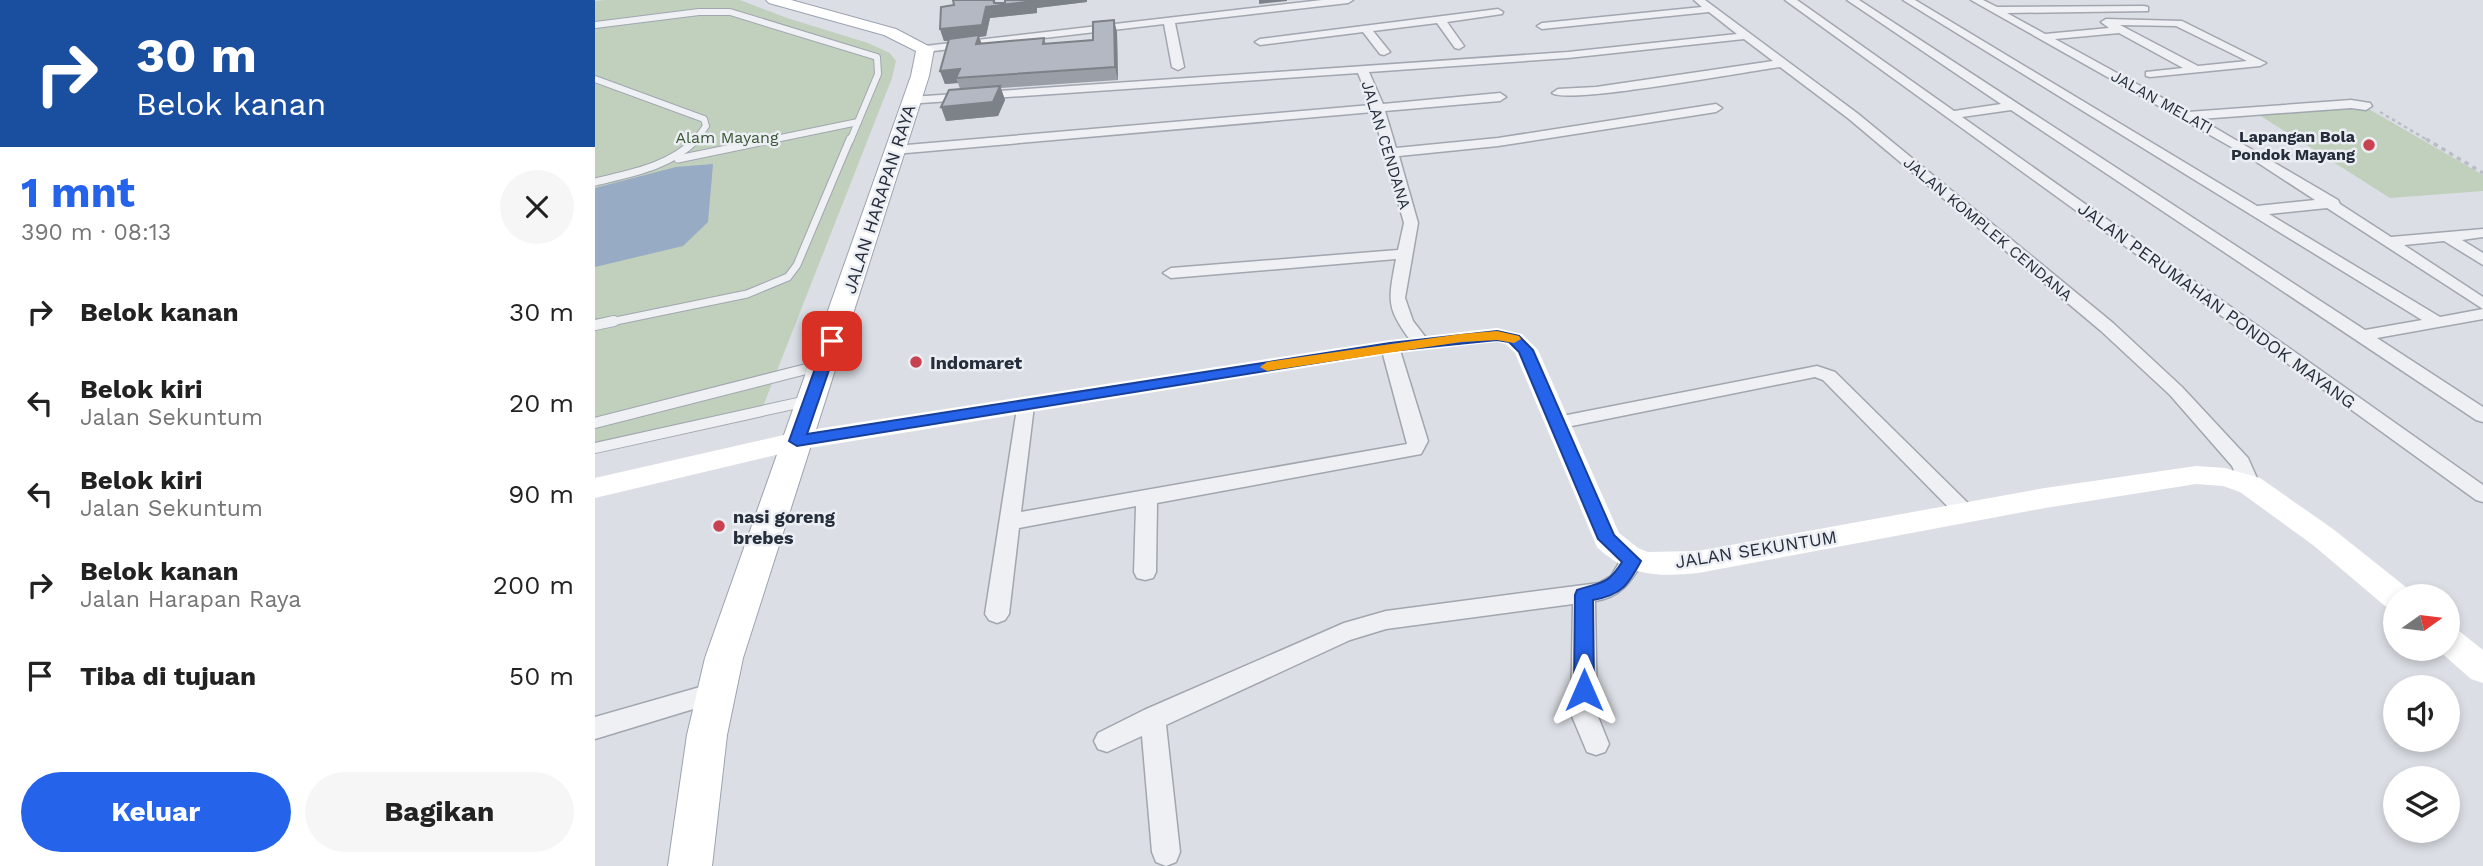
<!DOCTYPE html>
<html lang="id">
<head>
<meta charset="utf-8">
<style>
  :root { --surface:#fff; --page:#f6f6f6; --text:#222; --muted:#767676; --accent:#2563eb }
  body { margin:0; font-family:"Work Sans",sans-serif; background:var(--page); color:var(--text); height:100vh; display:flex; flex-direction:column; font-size:26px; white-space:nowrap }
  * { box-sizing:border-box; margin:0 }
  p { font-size:23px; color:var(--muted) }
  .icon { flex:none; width:38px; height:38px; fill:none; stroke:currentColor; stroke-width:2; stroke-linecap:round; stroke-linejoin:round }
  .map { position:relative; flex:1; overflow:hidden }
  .details { display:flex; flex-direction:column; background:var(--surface); width:595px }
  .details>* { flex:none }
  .guide { background:#1a4fa0; color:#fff; overflow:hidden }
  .needle { width:46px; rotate:76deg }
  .controls { position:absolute; left:1788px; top:584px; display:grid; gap:14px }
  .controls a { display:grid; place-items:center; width:77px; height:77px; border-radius:50%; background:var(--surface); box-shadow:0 4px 10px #0003; font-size:35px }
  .pin { position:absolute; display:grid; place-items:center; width:60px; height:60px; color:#fff; margin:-30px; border-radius:14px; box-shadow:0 4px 10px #0006 }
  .me { position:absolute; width:77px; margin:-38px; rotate:0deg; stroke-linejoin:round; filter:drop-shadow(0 0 5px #0008) }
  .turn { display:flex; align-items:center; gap:24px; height:147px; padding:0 21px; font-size:32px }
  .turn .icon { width:91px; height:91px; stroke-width:2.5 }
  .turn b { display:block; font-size:49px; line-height:60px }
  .round { display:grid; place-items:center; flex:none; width:74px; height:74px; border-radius:37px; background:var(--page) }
  .overview { display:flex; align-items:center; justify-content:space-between; height:119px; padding:0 21px }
  h1 { font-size:42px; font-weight:700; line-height:52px; color:var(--accent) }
  .action { display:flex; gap:14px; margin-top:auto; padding:14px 21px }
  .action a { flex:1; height:80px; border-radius:42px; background:var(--accent); color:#fff; font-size:28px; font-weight:700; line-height:80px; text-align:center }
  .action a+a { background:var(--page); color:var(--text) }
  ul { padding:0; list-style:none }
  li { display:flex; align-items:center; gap:21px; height:91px; padding:0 21px }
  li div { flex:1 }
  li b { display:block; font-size:26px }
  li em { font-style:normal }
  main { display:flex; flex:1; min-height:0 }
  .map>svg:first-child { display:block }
  .green { fill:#c1cfbd }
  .water { fill:#97abc5 }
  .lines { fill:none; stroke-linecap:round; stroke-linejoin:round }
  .lane-far2-casing { stroke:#a1a6af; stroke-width:8 }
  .lane-far1-casing { stroke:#a1a6af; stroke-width:9 }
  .lane-casing { stroke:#a1a6af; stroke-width:12 }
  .street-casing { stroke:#a1a6af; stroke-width:3 }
  .primary-casing { stroke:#9ba3b1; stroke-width:2 }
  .path-far1 { stroke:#babdc4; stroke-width:2.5; stroke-dasharray:3.5 3.5; stroke-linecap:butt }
  .path { stroke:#babdc4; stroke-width:3.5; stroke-dasharray:4.5 4.5; stroke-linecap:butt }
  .lane-far2 { stroke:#eef0f4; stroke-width:6 }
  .lane-far1 { stroke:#eef0f4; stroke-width:7 }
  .lane { stroke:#eef0f4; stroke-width:10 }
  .street { fill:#eef0f4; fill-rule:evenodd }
  .secondary { fill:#fff; fill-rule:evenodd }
  .primary { fill:#fff; fill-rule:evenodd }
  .wall { fill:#9a9ea7 }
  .shaded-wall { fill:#7d8188 }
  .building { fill:#b3b8c2; stroke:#7d8188; stroke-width:2 }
  .route { fill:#2563eb; stroke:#184099; stroke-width:2 }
  .slow { fill:#f59e0b }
  .poi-dot { fill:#c94250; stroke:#ebeef3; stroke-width:2.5 }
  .labels { text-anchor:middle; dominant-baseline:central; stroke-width:5; stroke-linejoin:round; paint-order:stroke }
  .far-street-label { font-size:16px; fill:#262d3b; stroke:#ebeef3 }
  .far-poi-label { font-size:16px; font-weight:bold; fill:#262d3b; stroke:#ebeef3; text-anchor:end }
  .far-park-label { font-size:16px; fill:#395634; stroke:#ebeef3 }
  .street-label { font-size:18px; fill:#262d3b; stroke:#ebeef3 }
  .poi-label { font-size:18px; font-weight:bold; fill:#262d3b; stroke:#ebeef3; text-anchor:start }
</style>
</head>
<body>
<main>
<section class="details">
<div class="guide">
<div class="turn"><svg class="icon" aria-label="right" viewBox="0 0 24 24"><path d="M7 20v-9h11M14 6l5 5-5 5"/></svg><div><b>30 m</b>Belok kanan</div></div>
</div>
<div class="overview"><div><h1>1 mnt</h1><p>390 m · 08:13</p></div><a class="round"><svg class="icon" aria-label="close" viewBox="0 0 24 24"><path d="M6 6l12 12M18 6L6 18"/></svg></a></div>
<ul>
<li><svg class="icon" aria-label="right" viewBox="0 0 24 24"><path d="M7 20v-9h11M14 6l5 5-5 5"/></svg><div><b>Belok kanan</b></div><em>30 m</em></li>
<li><svg class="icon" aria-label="left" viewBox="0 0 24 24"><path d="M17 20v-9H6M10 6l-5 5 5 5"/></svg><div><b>Belok kiri</b><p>Jalan Sekuntum</p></div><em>20 m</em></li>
<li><svg class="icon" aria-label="left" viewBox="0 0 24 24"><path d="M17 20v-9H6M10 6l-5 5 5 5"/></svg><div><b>Belok kiri</b><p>Jalan Sekuntum</p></div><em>90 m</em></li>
<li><svg class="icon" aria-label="right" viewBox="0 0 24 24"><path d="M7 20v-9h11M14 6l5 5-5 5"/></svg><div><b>Belok kanan</b><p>Jalan Harapan Raya</p></div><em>200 m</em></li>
<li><svg class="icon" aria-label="arrive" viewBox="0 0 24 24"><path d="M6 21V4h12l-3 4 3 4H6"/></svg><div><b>Tiba di tujuan</b></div><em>50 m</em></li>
</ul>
<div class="action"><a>Keluar</a><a>Bagikan</a></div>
</section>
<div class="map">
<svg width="1888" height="866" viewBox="0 0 1888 866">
  <rect width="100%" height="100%" fill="#dbdfe5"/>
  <g class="green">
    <path d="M11 0H145L192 18 273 43 295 53 301 61 297 78 167 409 0 448V1Z"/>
    <path d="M1772 108 1888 175V191L1795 198 1664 115Z"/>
  </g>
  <path class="water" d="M118 164 113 222 88 246 0 267V188L81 167Z"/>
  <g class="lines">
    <defs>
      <g id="lane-far2">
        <path d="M0 25 104 12H135L282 57 283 74 255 141"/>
        <path d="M0 79 109 119 111 126 100 141"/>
        <path d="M171 141 263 122"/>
      </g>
      <g id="lane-far1">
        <path d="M83 159 180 139"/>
        <path d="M0 182C37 173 74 167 102 139"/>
        <path d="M11 323 152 294 193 277 202 265 255 139"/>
      </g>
      <g id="lane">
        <path d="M0 325 19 321"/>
        <path d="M0 423 223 366"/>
        <path d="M0 448 212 401"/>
      </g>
      <g id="street">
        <path d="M727 0H758L753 3 580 23 589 67 583 70 577 67 569 24 330 52 324 49 330 46Z"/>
        <path d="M1099 0H1110L1262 113 1518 323 1587 387 1653 458 1665 485 1662 490H1648L1637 466 1575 395 1506 331 1254 119 1185 67C1154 71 972 105 957 93L963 89 1001 87 1178 61 1149 39 973 58 774 72 788 104 905 93 911 97 905 101 790 111 801 148 903 138 1121 104 1127 108 1121 112 903 146 804 156 823 223 810 298 818 321 835 343 826 348 820 347C792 308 792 306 801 259L576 278 568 273 576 268 803 250 809 223 778 112 300 154 293 150 300 146 776 105 763 73 312 104V98L316 97 973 52 1142 34 1114 12 947 29 942 26 947 23 1107 7Z"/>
        <path d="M1190 0H1202L1359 111 1406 104 1252 0H1264L1770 330 1827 320 1308 0H1320L1662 206 1720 200 1654 157 1376 0H1388L1402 7 1549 6 1553 7V11L1412 13 1450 34 1514 28 1506 22 1511 19 1587 21 1671 63 1665 66 1555 77 1551 76V72L1588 68 1524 33 1460 39 1593 112 1756 100 1775 103 1777 106 1771 110 1756 108 1605 119 1743 200 1745 204 1796 237 1888 229V237L1867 240 1888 253V265L1849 241 1809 245 1888 297V309L1732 208 1674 214 1845 317 1888 309V319L1782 338 1888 407V422L1881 420 1416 110 1367 117 1888 485V502L1881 500ZM1525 25 1581 26 1652 61 1603 66Z"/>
        <path d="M903 9 908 12 907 14 852 22 869 46 864 49 860 48 842 23 778 31 795 52 789 55 785 54 768 32 665 45 660 42 665 39Z"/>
        <path d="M795 342 804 347 833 441 826 454 562 503 561 572 558 578 550 580 542 578 539 572 541 506 424 528 414 614 410 620 402 623 394 620 390 614 423 402H437L439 406 426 512 812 444 786 347Z"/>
        <path d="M1222 366 1240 372 1378 508 1381 513 1378 518 1371 520 1364 518 1228 380 1220 377 962 429 955 427 952 423 955 419 962 417Z"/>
        <path d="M1037 553 1045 555 1048 561C1036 582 1026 597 1000 601L1002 714 1014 744 1010 752 1001 755 992 752 976 714 978 604 791 629 755 640 571 725 585 852 581 862 571 866 561 862 557 852 547 736 512 752 503 749 499 741 503 733 549 710 749 623 791 611 1004 583 1016 576 1029 555Z"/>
        <path d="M119 683 128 686 131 693 128 700 0 739V717Z"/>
      </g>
      <path id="primary" d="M171 0H196L301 29 339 49 334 76 148 658 132 735 117 866H73L92 735 110 658 316 76 321 51 289 35 174 3Z"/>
    </defs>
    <use href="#lane-far2" class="lane-far2-casing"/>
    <use href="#lane-far1" class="lane-far1-casing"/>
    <use href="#lane" class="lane-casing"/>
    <use href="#street" class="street-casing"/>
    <use href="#primary" class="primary-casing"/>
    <path class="path-far1" d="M1785 112 1834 141"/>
    <path class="path" d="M1831 139 1888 173"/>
    <use href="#lane-far2" class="lane-far2"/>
    <use href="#lane-far1" class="lane-far1"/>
    <use href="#lane" class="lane"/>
    <use href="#street" class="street"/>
    <g class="secondary">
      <path d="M902 328 927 334 943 350 1024 533 1043 548 1053 552 1103 551 1450 488 1601 466 1630 468 1665 478 1738 529 1812 588 1816 597H1801V609L1790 606 1718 545 1645 492 1628 486 1601 484 1450 508 1103 573C1063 577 1032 576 1002 547L920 353 911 344 902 342 795 354 202 450 0 498V478L202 432 795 340Z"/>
      <path d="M1853 627 1864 631 1888 650V683L1876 679 1842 649H1853Z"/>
    </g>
    <use href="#primary" class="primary"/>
  </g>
  <path class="wall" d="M492 2 442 8V13L395 18 391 36 384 37 387 44 449 38 451 44 498 40 522 32 523 80 406 88 410 100 403 116 351 121 365 89 363 83 350 84 345 71 354 41H349L345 29 401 3Z"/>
  <g class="shaded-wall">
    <path d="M398 0H400L401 6 439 0H492V2L442 8V13L395 18 391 36 384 37 388 48 381 44 383 37 349 41 345 29 391 7Z"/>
    <path d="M664 0H692V1L664 4Z"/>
    <path d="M519 20 522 32 523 80 520 67Z"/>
    <path d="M365 69 361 78 363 83 350 84 345 71Z"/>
    <path d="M405 86 410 100 403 116 351 121 346 107Z"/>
  </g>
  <g class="building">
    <path d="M358 0H398L399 3H410V0H439V1L391 7 387 25 345 29 346 7 359 5Z"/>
    <path d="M519 20 520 67 361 78 365 69 345 71 354 39 384 35 381 44 449 38 448 44 498 40V22Z"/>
    <path d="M405 86 398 102 346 107 354 90Z"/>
  </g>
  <path class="route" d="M902 331 924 336 938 350 1019 535 1046 561C1033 585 1027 595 998 600L999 690 996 696 989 699 982 696 979 690 980 595 982 590C1006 582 1013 585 1027 562L1003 539 924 352 914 342 902 340 795 351 202 446 194 441 230 341 237 336 244 341 212 434 795 343Z"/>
  <path class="slow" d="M902 331 924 336 926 339 919 343 902 340 866 342 672 371 665 367 672 362 866 334Z"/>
  <g class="poi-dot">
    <circle cx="1774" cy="145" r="7"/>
    <circle cx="321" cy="362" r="7"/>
    <circle cx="124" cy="526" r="7"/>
  </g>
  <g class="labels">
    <g class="far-street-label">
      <text transform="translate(1567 102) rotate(29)">JALAN MELATI</text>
      <text transform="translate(791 145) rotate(73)">JALAN CENDANA</text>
      <text transform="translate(1393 229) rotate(40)">JALAN KOMPLEK CENDANA</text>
    </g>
    <g class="far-poi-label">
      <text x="1760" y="136">Lapangan Bola<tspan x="1760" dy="18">Pondok Mayang</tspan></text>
    </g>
    <g class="far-park-label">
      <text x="132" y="137">Alam Mayang</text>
    </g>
    <g class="street-label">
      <text transform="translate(284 199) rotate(-72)">JALAN HARAPAN RAYA</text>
      <text transform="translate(1622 305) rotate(36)">JALAN PERUMAHAN PONDOK MAYANG</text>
      <text transform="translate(1161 549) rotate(-9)">JALAN SEKUNTUM</text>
    </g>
    <g class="poi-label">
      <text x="335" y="362">Indomaret</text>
      <text x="138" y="516">nasi goreng<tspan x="138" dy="21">brebes</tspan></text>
    </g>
  </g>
</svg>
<div class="controls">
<a><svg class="needle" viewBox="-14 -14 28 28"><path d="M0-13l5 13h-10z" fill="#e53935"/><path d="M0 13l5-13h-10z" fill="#767676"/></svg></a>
<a><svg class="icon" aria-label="sound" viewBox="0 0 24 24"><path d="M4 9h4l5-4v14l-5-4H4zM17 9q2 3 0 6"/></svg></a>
<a><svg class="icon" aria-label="layers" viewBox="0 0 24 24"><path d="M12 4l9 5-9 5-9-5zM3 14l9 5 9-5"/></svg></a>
</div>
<div class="pin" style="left:237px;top:341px;background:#d93025"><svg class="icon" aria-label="arrive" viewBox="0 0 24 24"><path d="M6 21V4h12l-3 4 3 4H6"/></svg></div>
<svg class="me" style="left:989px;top:690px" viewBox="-20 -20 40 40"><path d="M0-17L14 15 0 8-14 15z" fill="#2563eb" stroke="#fff" stroke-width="4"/></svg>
</div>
</main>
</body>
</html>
